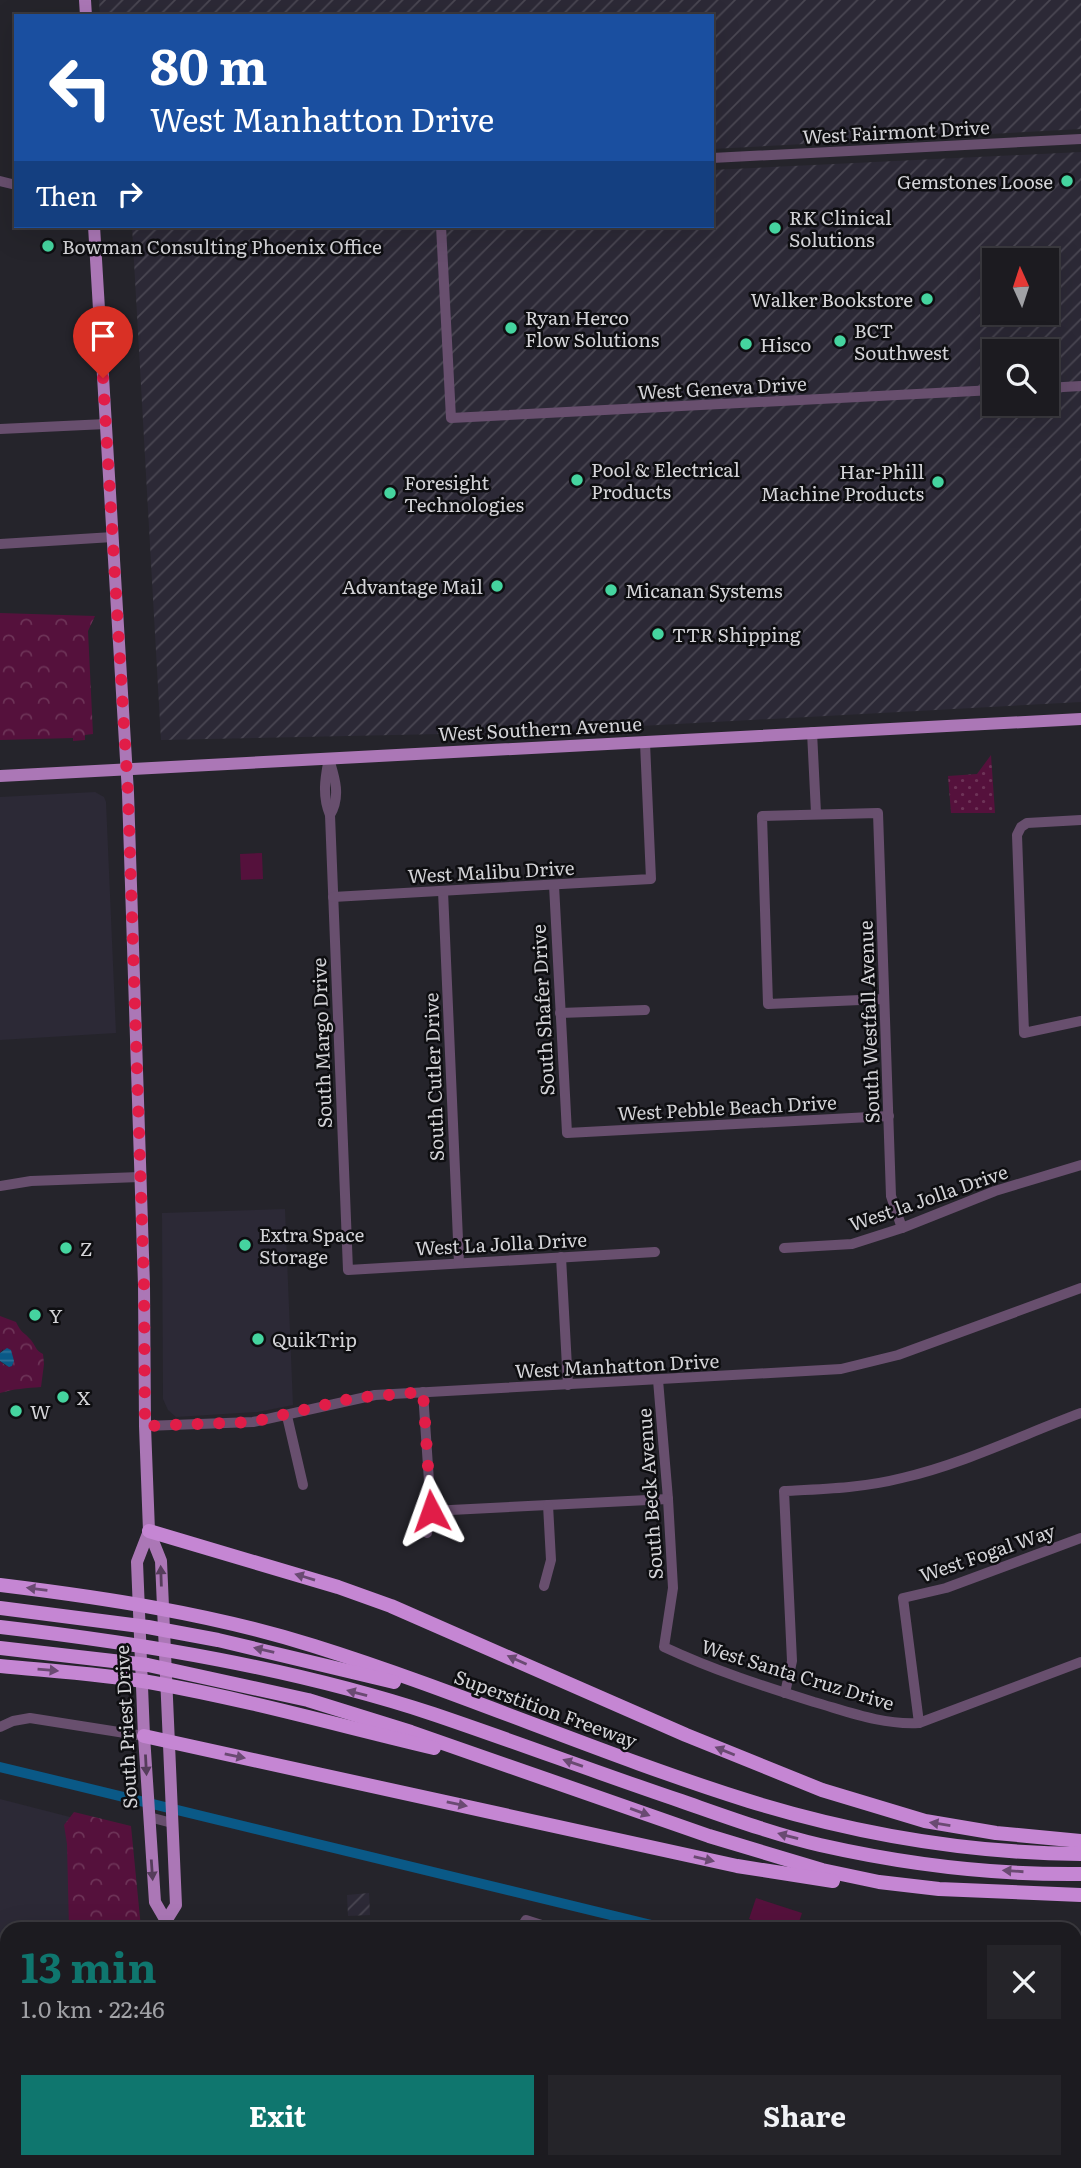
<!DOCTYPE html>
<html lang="en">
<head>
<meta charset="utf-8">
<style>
  :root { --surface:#1c1b20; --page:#252429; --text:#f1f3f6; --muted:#a0a1a5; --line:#3a393e; --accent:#0f766e }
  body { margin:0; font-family:Literata,serif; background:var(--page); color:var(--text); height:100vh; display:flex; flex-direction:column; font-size:26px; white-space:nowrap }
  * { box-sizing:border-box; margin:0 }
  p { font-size:23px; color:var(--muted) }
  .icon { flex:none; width:38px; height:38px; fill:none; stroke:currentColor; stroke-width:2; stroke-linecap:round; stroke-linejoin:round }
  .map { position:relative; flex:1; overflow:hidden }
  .drawer { position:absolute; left:0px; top:1922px; width:1082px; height:247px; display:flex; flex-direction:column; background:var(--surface); border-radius:21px 21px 0 0; box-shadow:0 7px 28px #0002,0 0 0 2px var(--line) }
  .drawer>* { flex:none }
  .top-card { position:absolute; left:14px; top:14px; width:700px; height:214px; border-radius:0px; box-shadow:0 7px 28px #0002,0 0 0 2px var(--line); background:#1a4fa0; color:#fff; overflow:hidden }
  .needle { width:46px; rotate:357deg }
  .buttons { position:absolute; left:982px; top:248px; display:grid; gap:14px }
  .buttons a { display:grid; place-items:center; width:77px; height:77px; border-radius:0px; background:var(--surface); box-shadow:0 7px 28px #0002,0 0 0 2px var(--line); font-size:35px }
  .pin { position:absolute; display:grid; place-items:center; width:60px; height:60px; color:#fff; margin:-72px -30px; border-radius:50% 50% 50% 0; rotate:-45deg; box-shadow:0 0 7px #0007 }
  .pin .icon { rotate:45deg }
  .me { position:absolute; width:77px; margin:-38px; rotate:356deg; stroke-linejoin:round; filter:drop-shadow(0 0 5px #0008) }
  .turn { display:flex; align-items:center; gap:24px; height:147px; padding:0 21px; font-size:32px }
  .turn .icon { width:91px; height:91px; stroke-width:2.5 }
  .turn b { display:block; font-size:49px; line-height:60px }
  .then { display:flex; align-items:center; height:66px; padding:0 21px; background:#0003; gap:14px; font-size:26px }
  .round { display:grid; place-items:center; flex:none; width:74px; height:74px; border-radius:0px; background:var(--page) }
  .overview { display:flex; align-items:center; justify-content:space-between; height:119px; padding:0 21px }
  h1 { font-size:42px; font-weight:700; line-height:52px; color:var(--accent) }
  .action { display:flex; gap:14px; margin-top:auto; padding:14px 21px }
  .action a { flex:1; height:80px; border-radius:0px; background:var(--accent); color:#fff; font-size:28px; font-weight:700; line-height:80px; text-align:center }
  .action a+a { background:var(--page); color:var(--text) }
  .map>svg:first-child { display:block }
  .built { fill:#2c2936 }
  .industrial { fill:url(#industrial-furrows); fill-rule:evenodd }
  .grass { fill:url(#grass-dots) }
  .forest { fill:url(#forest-crowns) }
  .pitch { fill:#55113c }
  .water { fill:url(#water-rules) }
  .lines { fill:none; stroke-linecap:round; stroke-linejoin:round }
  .canal { stroke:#0a5987; stroke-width:10 }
  .minor { stroke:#684f6e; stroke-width:10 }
  .major { stroke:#ab77b6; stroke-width:12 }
  .highway { stroke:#c586d3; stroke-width:14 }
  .oneway { fill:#553d5b }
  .oneway2 { fill:#6a4a72 }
  .route { stroke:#e11d48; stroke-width:12; stroke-dasharray:0 21.6 }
  .poi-dot { fill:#45d49f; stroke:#0e0e11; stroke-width:2.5 }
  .labels { text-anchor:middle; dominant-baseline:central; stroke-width:5; stroke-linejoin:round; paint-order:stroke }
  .street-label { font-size:19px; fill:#d3d3d7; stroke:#0e0e11 }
  .poi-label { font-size:19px; fill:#d3d3d7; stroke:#0e0e11; text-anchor:start }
</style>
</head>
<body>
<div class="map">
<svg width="1081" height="2168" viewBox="0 0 1081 2168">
  <defs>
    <pattern id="industrial-furrows" width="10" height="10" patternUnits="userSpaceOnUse" patternTransform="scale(1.75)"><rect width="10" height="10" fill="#2c2936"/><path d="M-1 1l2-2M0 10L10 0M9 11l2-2" fill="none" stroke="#4a4752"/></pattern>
    <pattern id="grass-dots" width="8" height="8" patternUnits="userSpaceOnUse" patternTransform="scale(1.75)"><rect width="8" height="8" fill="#55113c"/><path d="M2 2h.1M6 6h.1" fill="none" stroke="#6d3357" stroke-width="1.8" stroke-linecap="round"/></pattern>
    <pattern id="forest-crowns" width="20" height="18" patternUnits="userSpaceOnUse" patternTransform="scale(1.75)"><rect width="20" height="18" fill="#55113c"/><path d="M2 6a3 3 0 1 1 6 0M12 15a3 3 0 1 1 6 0" fill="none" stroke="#6d3357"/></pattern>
    <pattern id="water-rules" width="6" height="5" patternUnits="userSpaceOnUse" patternTransform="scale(1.75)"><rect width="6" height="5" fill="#0a5987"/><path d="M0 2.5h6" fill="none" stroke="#2d7097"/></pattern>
  </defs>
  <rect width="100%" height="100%" fill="#25242b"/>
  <g class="built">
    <path d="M95 792 104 797 106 802 116 1033 0 1040V797Z"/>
    <path d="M285 1209 293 1405 258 1412 176 1417 168 1410 163 1399 162 1213Z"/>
    <path d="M0 1799 70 1817 132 1928H7V2161H140L141 2168H0Z"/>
  </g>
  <g class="industrial">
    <path d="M99 0H1081V129L712 149V16H100Z"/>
    <path d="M1081 152V702L531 732 161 740 132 226H712V170ZM994 261H1046V313H994ZM994 352H1046V404H994Z"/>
    <path d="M369 1893 370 1915 348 1916 347 1895Z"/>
  </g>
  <path class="grass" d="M991 755 995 813H951L948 776 977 774Z"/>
  <g class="forest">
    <path d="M0 613 95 616 88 631 93 734 85 735V740L73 741V738L0 740Z"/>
    <path d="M0 1316 16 1322C21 1333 24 1332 31 1340 36 1346 35 1350 43 1354L44 1364 41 1387C27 1388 13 1389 0 1393V1361L6 1366 3 1349 0 1353Z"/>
    <path d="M74 1812 131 1826 141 1928H69L67 1844 64 1825Z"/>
  </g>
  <g class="pitch">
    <path d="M262 853 263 879 241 880 240 854Z"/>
    <path d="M756 1898 802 1913 797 1928H778L749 1919Z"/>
  </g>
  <path class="water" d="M7 1348 11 1350 14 1361 12 1366 9 1367 0 1361V1353Z"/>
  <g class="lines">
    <g class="canal">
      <path d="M0 1767 664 1928"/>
      <path d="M1074 2071 1081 2073"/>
    </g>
    <g class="minor">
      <path d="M712 158 1081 139"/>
      <path d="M0 181 16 185"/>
      <path d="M441 226 451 418 994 390"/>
      <path d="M1046 388 1081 386"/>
      <path d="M0 429 106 424"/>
      <path d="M0 544 113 537"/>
      <path d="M812 732 816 813"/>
      <path d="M329 758C325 778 322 796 330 815L348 1270 655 1252"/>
      <path d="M329 759C335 778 341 797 330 815"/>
      <path d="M1081 820 1027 823 1021 827 1017 835 1024 1033 1081 1021"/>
      <path d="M554 885 567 1133 889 1116"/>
      <path d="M443 891 459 1263"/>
      <path d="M333 897 651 879 645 743"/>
      <path d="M884 999 768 1004 762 816 878 813 891 1196 902 1228"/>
      <path d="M560 1013 645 1010"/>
      <path d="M0 1186 31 1181 140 1177"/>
      <path d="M784 1248 852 1244 902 1228 995 1191 1081 1165"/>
      <path d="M561 1257 568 1385"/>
      <path d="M658 1380 668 1499 673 1588 664 1647C713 1670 763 1686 814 1702 849 1712 882 1725 919 1723L1081 1662"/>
      <path d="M423 1392 431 1511 427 1533"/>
      <path d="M287 1416 303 1485"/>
      <path d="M145 1426 253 1422 375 1395 841 1369 898 1355 1081 1288"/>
      <path d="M431 1511 668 1499"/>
      <path d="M544 1586 551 1560 548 1505"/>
      <path d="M785 1693 792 1661 784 1491C824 1489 863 1488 902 1478 963 1464 1022 1435 1081 1413"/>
      <path d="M919 1723 903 1598 946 1588 1081 1538"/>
      <path d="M0 1727 13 1721 30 1718 144 1736"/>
      <path d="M149 1817 172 1823"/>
      <path d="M521 1928 526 1920 551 1928"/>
      <path d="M238 2161V2168"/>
      <path d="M289 2161V2168"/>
      <path d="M533 2161 535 2168"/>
      <path d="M613 2161 614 2168"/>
      <path d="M702 2161 703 2168"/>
      <path d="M803 2161 804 2168"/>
      <path d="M1055 2161 1067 2168"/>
      <path d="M399 2168 400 2161"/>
      <path d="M976 2168 978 2161"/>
    </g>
    <g class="major">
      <path d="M85 0 86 16"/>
      <path d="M94 226 128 793 144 1285 145 1426 149 1531 161 1561 176 1905 166 1921V1928"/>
      <path d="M0 776 1081 719"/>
      <path d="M149 1531 137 1562 144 1736 155 1902 166 1921"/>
      <path d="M172 2161 173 2168"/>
    </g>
    <g class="highway">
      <path d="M149 1531 338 1587 391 1606 686 1735 822 1790 925 1821 996 1833 1081 1841"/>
      <path d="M0 1585C106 1598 212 1614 314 1646 461 1692 602 1755 749 1801 856 1834 968 1853 1081 1854"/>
      <path d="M0 1608 148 1627 218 1640 394 1682"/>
      <path d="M0 1627C146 1644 293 1668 433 1714 516 1742 598 1773 681 1801 727 1817 773 1834 820 1845 904 1864 994 1875 1081 1874"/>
      <path d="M0 1648 148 1665 308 1700 411 1732 709 1836 822 1870 879 1882 939 1889 1081 1895"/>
      <path d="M0 1666C51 1671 103 1674 154 1683 249 1700 341 1726 434 1748"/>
      <path d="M144 1736 737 1866 833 1881"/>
    </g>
  </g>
  <defs><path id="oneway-solid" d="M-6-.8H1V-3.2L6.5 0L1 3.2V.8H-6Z" transform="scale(1.75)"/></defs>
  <g class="oneway">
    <use href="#oneway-solid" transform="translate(161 1576) rotate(-92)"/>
    <use href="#oneway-solid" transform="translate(146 1765) rotate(87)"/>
    <use href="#oneway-solid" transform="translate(152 1870) rotate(86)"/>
  </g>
  <g class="oneway2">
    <use href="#oneway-solid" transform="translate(305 1577) rotate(-163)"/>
    <use href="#oneway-solid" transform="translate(37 1589) rotate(-173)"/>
    <use href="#oneway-solid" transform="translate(264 1650) rotate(-167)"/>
    <use href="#oneway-solid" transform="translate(517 1660) rotate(-156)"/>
    <use href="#oneway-solid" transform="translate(48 1670) rotate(5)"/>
    <use href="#oneway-solid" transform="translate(357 1693) rotate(-165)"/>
    <use href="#oneway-solid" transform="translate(725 1751) rotate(-158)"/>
    <use href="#oneway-solid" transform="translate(235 1756) rotate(12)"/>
    <use href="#oneway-solid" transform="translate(573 1763) rotate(-161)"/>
    <use href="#oneway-solid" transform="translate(457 1804) rotate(12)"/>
    <use href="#oneway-solid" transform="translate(640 1812) rotate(20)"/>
    <use href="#oneway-solid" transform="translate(940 1824) rotate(-171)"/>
    <use href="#oneway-solid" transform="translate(788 1836) rotate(-165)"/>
    <use href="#oneway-solid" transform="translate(704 1859) rotate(13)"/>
    <use href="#oneway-solid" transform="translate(1013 1871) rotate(-176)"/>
  </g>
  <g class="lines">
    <path class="route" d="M103 378 128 793 144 1285 145 1426 253 1422 354 1398 423 1392 431 1511"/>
  </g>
  <g class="poi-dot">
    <circle cx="1067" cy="181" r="7"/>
    <circle cx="775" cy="228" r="7"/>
    <circle cx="48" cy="246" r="7"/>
    <circle cx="927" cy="299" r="7"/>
    <circle cx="511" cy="328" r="7"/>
    <circle cx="840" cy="341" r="7"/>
    <circle cx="746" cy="344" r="7"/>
    <circle cx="577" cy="480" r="7"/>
    <circle cx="938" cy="482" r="7"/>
    <circle cx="390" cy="493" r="7"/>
    <circle cx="497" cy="586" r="7"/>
    <circle cx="611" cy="590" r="7"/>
    <circle cx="658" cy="634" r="7"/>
    <circle cx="245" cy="1245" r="7"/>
    <circle cx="66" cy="1248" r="7"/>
    <circle cx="35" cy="1315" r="7"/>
    <circle cx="258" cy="1339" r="7"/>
    <circle cx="63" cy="1397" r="7"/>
    <circle cx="16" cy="1411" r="7"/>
  </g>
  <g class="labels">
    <g class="street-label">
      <text transform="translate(896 131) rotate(-3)">West Fairmont Drive</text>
      <text transform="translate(722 387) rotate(-3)">West Geneva Drive</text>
      <text transform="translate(540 728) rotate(-3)">West Southern Avenue</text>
      <text transform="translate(491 871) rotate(-3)">West Malibu Drive</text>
      <text transform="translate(542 1010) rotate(-93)">South Shafer Drive</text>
      <text transform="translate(868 1022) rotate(-92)">South Westfall Avenue</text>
      <text transform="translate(321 1043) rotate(-92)">South Margo Drive</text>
      <text transform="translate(433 1077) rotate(-92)">South Cutler Drive</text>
      <text transform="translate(727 1107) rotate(-3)">West Pebble Beach Drive</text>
      <text transform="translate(928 1197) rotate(-19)">West la Jolla Drive</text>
      <text transform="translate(501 1243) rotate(-3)">West La Jolla Drive</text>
      <text transform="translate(617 1365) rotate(-3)">West Manhatton Drive</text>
      <text transform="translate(649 1494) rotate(-94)">South Beck Avenue</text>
      <text transform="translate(987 1552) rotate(-19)">West Fogal Way</text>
      <text transform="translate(798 1674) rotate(17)">West Santa Cruz Drive</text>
      <text transform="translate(546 1708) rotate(20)">Superstition Freeway</text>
      <text transform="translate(125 1727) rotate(-93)">South Priest Drive</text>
    </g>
    <g class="poi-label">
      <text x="1053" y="181" text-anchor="end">Gemstones Loose</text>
      <text x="789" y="217">RK Clinical<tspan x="789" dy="22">Solutions</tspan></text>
      <text x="62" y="246">Bowman Consulting Phoenix Office</text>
      <text x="913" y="299" text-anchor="end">Walker Bookstore</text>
      <text x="525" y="317">Ryan Herco<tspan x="525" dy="22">Flow Solutions</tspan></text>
      <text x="854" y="330">BCT<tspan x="854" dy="22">Southwest</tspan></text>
      <text x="760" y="344">Hisco</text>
      <text x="591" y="469">Pool &amp; Electrical<tspan x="591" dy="22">Products</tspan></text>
      <text x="924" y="471" text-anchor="end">Har-Phill<tspan x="924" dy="22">Machine Products</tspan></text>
      <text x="404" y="482">Foresight<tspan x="404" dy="22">Technologies</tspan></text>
      <text x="483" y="586" text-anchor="end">Advantage Mail</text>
      <text x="625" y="590">Micanan Systems</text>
      <text x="672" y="634">TTR Shipping</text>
      <text x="259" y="1234">Extra Space<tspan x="259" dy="22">Storage</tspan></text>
      <text x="80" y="1248">Z</text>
      <text x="49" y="1315">Y</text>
      <text x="272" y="1339">QuikTrip</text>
      <text x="77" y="1397">X</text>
      <text x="30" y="1411">W</text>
    </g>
  </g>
</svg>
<div class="buttons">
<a><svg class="needle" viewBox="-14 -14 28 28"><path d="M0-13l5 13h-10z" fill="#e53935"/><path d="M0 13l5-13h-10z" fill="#a0a1a5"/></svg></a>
<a><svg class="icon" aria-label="search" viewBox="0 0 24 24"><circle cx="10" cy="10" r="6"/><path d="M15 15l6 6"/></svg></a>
</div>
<div class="pin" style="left:103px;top:378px;background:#d93025"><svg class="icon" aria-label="arrive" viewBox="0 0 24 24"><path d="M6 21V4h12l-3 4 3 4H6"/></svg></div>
<svg class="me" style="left:431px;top:1511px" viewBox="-20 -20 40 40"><path d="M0-17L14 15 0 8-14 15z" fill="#e11d48" stroke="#fff" stroke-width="4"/></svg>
<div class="top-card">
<div class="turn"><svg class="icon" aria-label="left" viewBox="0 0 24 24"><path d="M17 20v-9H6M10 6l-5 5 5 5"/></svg><div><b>80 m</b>West Manhatton Drive</div></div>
<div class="then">Then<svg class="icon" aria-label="right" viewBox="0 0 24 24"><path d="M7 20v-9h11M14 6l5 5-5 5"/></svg></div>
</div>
<section class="drawer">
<div class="overview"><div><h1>13 min</h1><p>1.0 km · 22:46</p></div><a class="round"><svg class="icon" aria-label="close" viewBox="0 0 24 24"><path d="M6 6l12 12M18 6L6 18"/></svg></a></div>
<div class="action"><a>Exit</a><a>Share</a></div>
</section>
</div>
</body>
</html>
